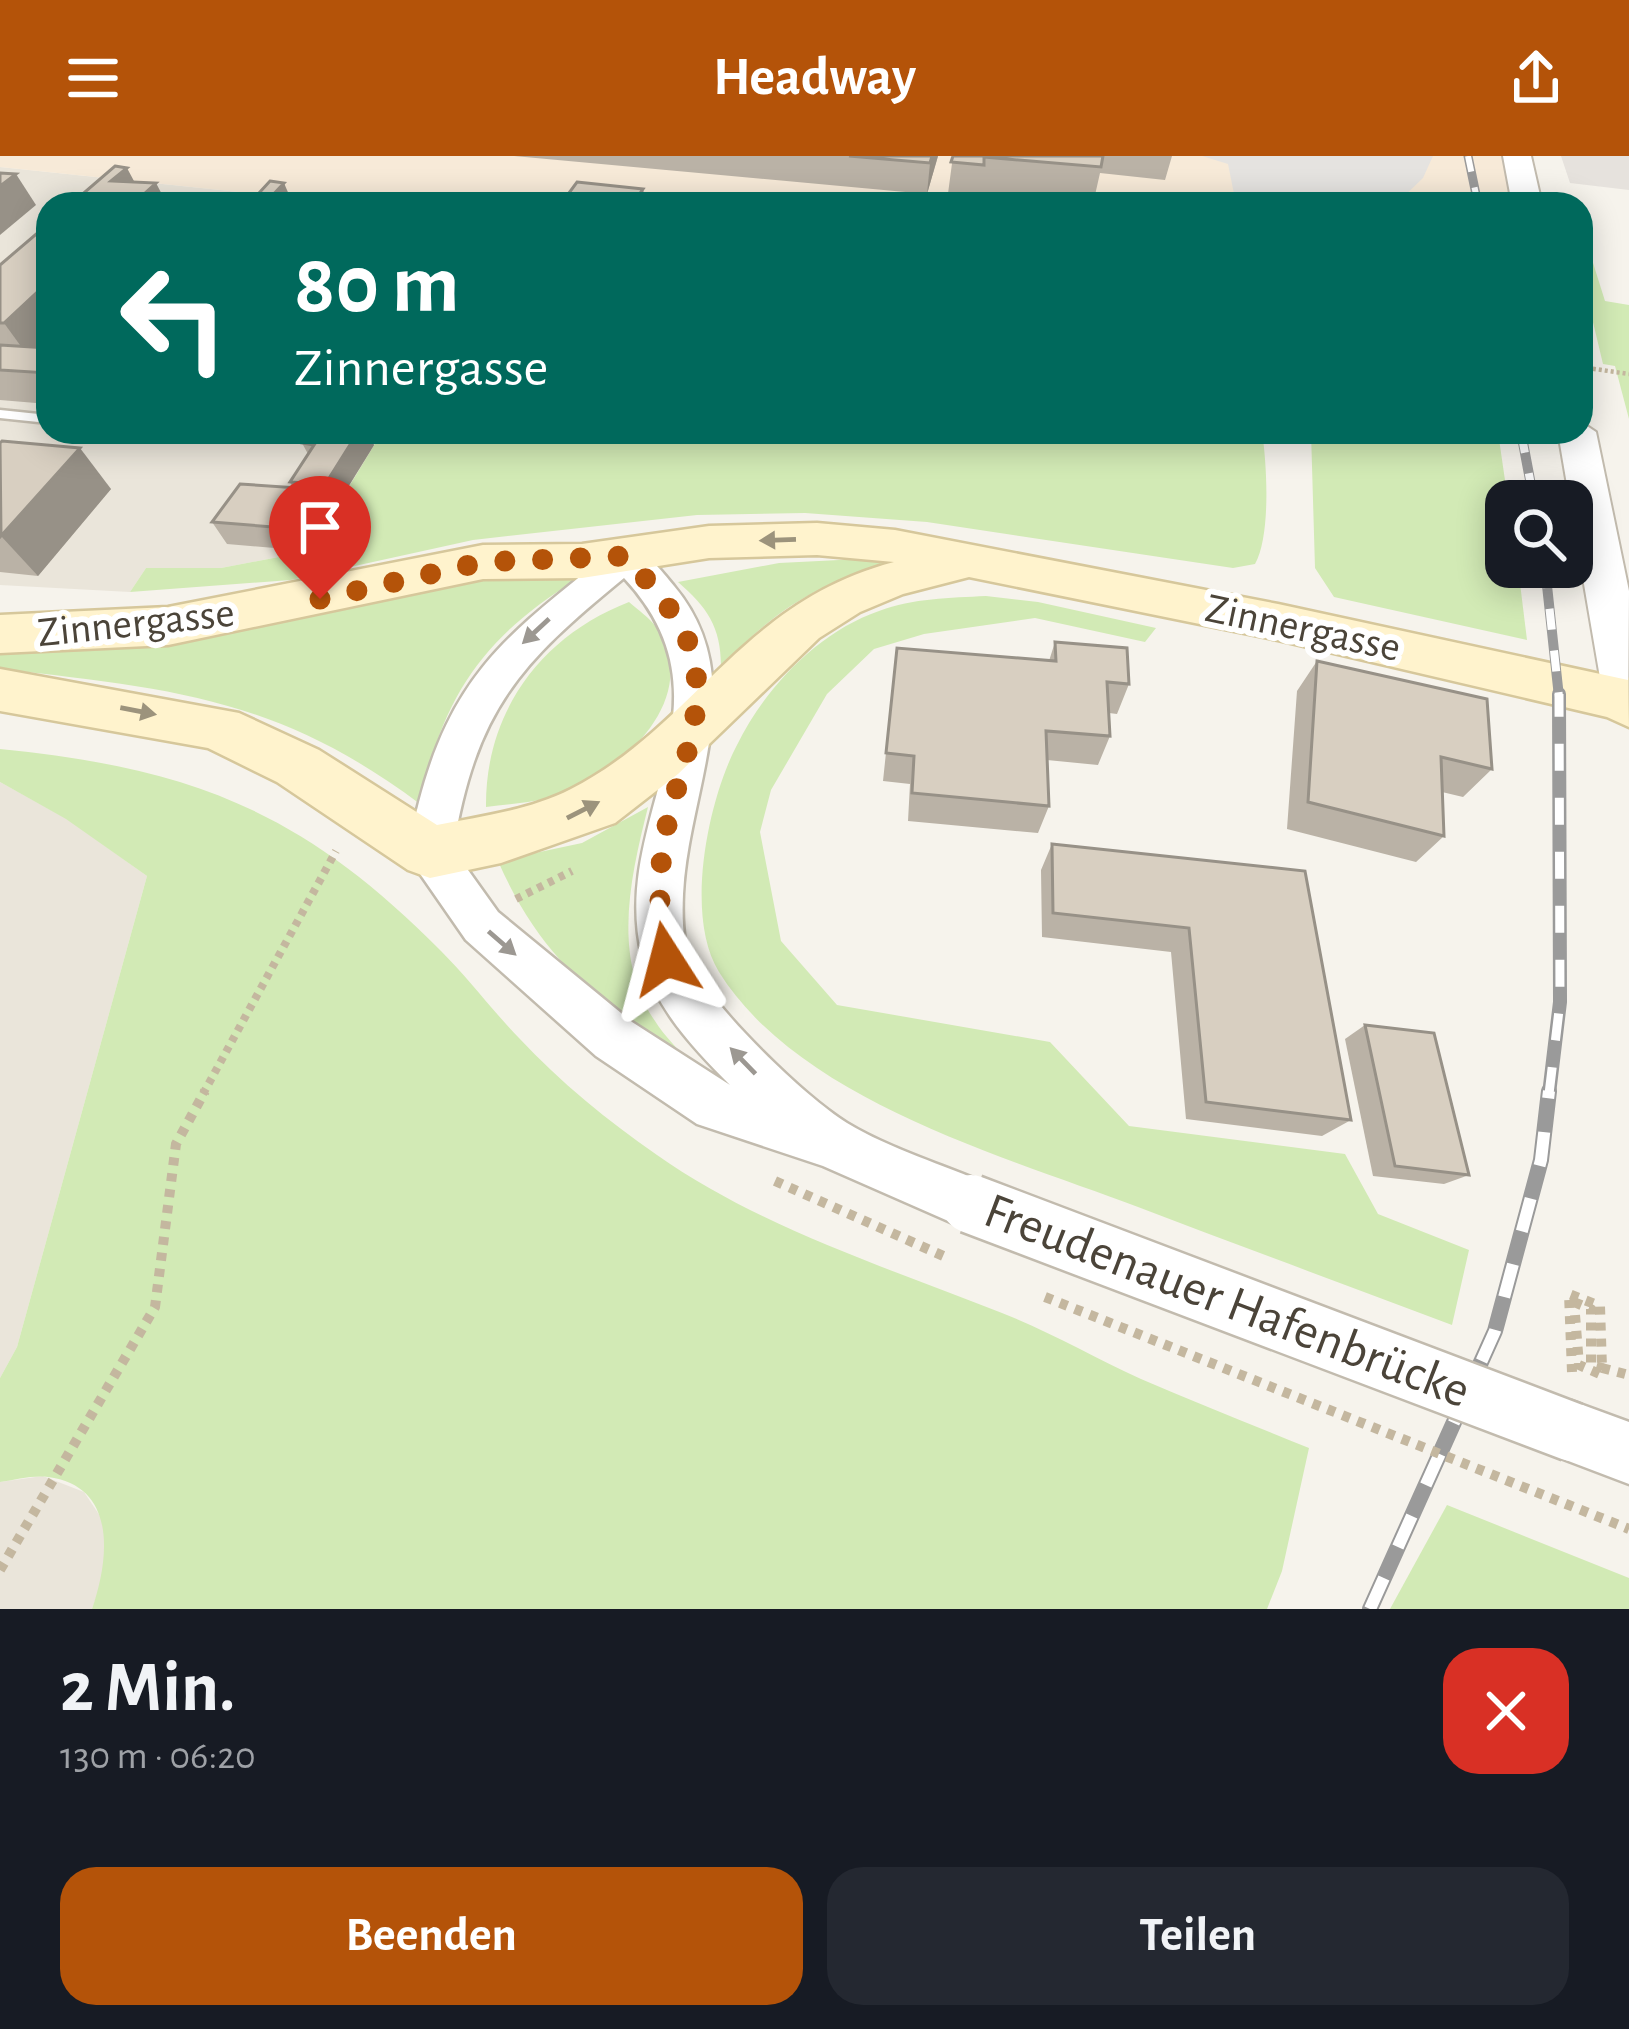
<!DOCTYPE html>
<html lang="de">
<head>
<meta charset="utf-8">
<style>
  :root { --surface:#171b24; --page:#242831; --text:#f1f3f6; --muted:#9ea1a6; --accent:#b45309 }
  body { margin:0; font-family:"Alegreya Sans",sans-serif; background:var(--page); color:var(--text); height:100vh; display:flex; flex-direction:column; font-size:45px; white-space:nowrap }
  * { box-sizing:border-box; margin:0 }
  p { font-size:39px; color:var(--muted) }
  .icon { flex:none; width:66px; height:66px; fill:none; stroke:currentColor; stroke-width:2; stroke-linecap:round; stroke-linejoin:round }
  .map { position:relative; height:1453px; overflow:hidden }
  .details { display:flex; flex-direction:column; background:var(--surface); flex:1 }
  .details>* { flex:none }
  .hud { position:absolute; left:36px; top:36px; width:1557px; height:252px; border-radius:36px; box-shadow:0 6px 30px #0003; background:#00695c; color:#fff; overflow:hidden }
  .buttons { position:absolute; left:1485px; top:324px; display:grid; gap:24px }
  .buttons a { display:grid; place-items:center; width:108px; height:108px; border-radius:24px; background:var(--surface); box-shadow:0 6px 30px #0003; font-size:60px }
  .pin { position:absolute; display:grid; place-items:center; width:102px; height:102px; color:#fff; margin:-123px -51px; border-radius:50% 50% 50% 0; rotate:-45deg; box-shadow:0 0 12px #0007 }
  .pin .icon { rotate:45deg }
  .me { position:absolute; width:132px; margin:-66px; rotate:351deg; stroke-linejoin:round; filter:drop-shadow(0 0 9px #0008) }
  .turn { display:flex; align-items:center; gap:42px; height:252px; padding:0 60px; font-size:54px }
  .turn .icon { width:156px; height:156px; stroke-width:2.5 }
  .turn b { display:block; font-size:84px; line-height:102px }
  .round { display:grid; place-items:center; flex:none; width:126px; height:126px; border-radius:36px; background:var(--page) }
  .head { display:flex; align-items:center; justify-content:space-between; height:204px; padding:0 60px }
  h1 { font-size:72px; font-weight:700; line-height:90px }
  .action { display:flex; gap:24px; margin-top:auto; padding:24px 60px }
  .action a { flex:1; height:138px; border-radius:36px; background:var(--accent); color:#fff; font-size:48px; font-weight:700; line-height:138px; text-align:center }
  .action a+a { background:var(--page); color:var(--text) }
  header { display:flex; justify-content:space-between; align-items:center; height:156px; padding:0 60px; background:var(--accent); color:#fff; font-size:54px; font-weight:700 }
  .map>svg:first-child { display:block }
  .residential { fill:#eae5da }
  .commercial { fill:#f7ead8 }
  .industrial { fill:#e6e2dd }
  .green { fill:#d2eab5 }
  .parking { fill:#e5e3e0 }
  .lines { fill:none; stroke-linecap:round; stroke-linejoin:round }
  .service-casing { stroke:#c2bbae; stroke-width:5 }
  .minor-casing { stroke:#c2bbae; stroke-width:5 }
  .tertiary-casing { stroke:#c2bbae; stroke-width:4 }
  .secondary-casing { stroke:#d6c79b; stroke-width:5 }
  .path-far2 { stroke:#c4b79f; stroke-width:4.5; stroke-dasharray:3 3; stroke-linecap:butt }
  .path-far1 { stroke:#c4b79f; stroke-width:8; stroke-dasharray:6 6; stroke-linecap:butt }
  .path { stroke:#c4b79f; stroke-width:10; stroke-dasharray:8 8; stroke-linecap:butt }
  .service { fill:#fff; fill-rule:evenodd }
  .minor { fill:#fff; fill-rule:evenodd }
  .tertiary { fill:#fff; fill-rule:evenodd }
  .secondary { fill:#fff3cd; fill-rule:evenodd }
  .rail-far3-casing { stroke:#9a9a9a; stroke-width:9 }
  .rail-far2-casing { stroke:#9a9a9a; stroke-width:10 }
  .rail-far1-casing { stroke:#9a9a9a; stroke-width:14 }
  .rail-casing { stroke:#9a9a9a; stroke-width:16 }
  .rail-far3 { stroke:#fff; stroke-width:6; stroke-dasharray:16; stroke-linecap:butt }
  .rail-far2 { stroke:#fff; stroke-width:8; stroke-dasharray:21; stroke-linecap:butt }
  .rail-far1 { stroke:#fff; stroke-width:9; stroke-dasharray:27; stroke-linecap:butt }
  .rail { stroke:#fff; stroke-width:12; stroke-dasharray:34; stroke-linecap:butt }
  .minor-bridge-casing { stroke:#c2bbae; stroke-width:63; stroke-linecap:butt }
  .path-bridge { stroke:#c4b79f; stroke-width:10; stroke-dasharray:8 8; stroke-linecap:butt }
  .minor-bridge { stroke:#fff; stroke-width:58 }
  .wall { fill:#bab2a6 }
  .shaded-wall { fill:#979187 }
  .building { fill:#d8cfc1; stroke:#979187; stroke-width:3 }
  .oneway { fill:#9c937c }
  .oneway2 { fill:#9c9892 }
  .route { stroke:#b45309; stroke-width:21; stroke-dasharray:0 37.8 }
  .labels { text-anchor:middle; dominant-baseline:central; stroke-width:12; stroke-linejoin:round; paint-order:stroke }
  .street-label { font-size:42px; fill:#4b4439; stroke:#fff }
  .near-street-label { font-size:51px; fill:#4b4439; stroke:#fff }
</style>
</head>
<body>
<header><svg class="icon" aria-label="menu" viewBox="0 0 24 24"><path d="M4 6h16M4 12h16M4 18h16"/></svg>Headway<svg class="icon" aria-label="share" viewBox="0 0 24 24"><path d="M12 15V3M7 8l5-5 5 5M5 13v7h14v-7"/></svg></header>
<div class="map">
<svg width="1629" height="1453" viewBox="0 0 1629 1453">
  <rect width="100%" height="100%" fill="#f6f3ec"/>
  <g class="residential">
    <path d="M0 11 354 48H48V276H382L310 395 221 412H146L130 436 0 429Z"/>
    <path d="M0 626 67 663 147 720 17 1191 0 1222Z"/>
    <path d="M43 1320 84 1336 106 1369V1414L92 1453H0V1326Z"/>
  </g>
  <path class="commercial" d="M0 0H1517L1527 48H354L0 11Z"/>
  <path class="industrial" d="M1561 0H1629V34L1570 27Z"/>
  <g class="green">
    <path d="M1581 94H1589L1605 145 1629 149V263L1615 210 1603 208 1581 116Z"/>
    <path d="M382 276H1262C1267 308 1271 380 1255 408L1233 412 927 366 805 357 697 359 473 384 291 424 130 436 146 412H221L310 395Z"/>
    <path d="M1311 276H1498L1508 345 1506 411H1518L1527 484 1334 441 1315 412Z"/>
    <path d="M859 403 897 406C817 427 779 451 721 510 721 471 707 451 678 426L779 407Z"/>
    <path d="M503 419 576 424C483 481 442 541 420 648 279 542 169 532 0 513V494L212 477Z"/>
    <path d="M986 440 1038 446 1156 472 1145 486 1035 462 924 478 874 493 827 538 771 634 760 676 781 785 837 849 1050 886 1129 970 1345 998 1378 1058 1469 1094 1452 1169C1348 1130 1243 1091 1138 1051 1003 1000 799 944 719 816 684 760 708 644 737 589 765 532 818 476 879 455 913 442 950 442 986 440Z"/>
    <path d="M629 446C638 454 650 462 656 471 699 534 638 599 585 628 555 645 520 647 486 651 485 556 541 480 629 446Z"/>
    <path d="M0 593C191 612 303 655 441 795 468 822 492 854 519 882 560 926 608 965 657 999 761 1072 886 1111 1002 1157 1050 1176 1095 1202 1141 1223 1196 1247 1253 1269 1309 1292L1282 1415 1267 1453H92C109 1404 118 1330 48 1321 33 1319 15 1324 0 1326V1222L17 1191 147 720 66 663 0 626Z"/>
    <path d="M648 651C631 719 611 802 655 865 665 881 680 895 692 909 603 848 543 808 498 705L582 687Z"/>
    <path d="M1447 1349 1629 1422V1453H1390Z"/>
  </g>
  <path class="parking" d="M1202 0H1433L1423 22 1396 48 1309 44 1240 48H1236L1228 8Z"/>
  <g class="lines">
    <defs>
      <path id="service" d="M0 254 48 259V267L0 262Z"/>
      <g id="minor">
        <path d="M626 389C646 395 661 414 674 430 753 524 688 633 683 738 682 761 682 790 693 810 716 855 804 940 847 967 890 993 944 1009 990 1029L998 1048 990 1067 971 1075 823 1010 697 968 596 900 466 784 414 709C405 689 414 667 419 646 454 512 514 475 614 393ZM624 422C743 549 608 661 642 800 654 851 694 893 730 929L632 866 498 756 453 693C476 554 519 508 624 422Z"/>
        <path d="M1572 1245 1629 1266V1328L1550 1298 1541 1276 1550 1254Z"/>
      </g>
      <g id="tertiary">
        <path d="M1503 0H1531L1542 48H1512Z"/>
        <path d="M1581 266 1596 276 1629 435 1628 563 1611 558 1604 545 1558 276H1581Z"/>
      </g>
      <path id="secondary" d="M817 367 895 374 1278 448 1628 524 1629 571 1607 561 1278 484 969 421 903 438 860 456 819 482 678 618 615 667 501 707 430 722 408 714 277 626 208 592 0 555V513L239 557 319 594 437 669C482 660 530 654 571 633 696 569 741 446 894 406L817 399 709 402 582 422 483 423 168 489 0 497V459L168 451 483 389 582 388 709 370Z"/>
    </defs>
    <use href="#service" class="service-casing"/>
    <use href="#minor" class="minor-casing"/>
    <use href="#tertiary" class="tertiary-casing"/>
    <use href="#secondary" class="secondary-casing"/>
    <path class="path-far2" d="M1581 211 1629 218"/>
    <g class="path-far1">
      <path d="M516 743 572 715"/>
      <path d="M203 938 336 695"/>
    </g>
    <g class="path">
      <path d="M775 1025 948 1102"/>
      <path d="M1574 1146 1591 1153V1209L1602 1212V1219L1579 1209Z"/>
      <path d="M1602 1212 1629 1219"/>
      <path d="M1572 1216 1569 1138 1600 1150 1602 1212"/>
      <path d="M0 1414 155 1151 176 988 205 935"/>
    </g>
    <use href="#service" class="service"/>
    <use href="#minor" class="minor"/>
    <use href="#tertiary" class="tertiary"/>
    <use href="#secondary" class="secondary"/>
    <defs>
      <path id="rail-far3" d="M1468 0 1478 48"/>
      <g id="rail-far2">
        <path d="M1521 276 1534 345"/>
        <path d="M1545 411 1559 541"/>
      </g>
      <path id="rail-far1" d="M1549 938 1560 846 1559 538"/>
      <path id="rail" d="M1370 1453 1495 1175 1541 1004 1549 935"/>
    </defs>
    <use href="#rail-far3" class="rail-far3-casing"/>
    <use href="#rail-far2" class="rail-far2-casing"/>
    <use href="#rail-far1" class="rail-far1-casing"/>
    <use href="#rail" class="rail-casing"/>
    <use href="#rail-far3" class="rail-far3"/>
    <use href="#rail-far2" class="rail-far2"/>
    <use href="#rail-far1" class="rail-far1"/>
    <use href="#rail" class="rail"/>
    <defs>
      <path id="minor-bridge" d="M971 1048 1572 1276"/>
    </defs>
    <use href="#minor-bridge" class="minor-bridge-casing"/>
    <path class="path-bridge" d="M1045 1141 1629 1373"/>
    <use href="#minor-bridge" class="minor-bridge"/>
  </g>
  <g class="wall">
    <path d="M514 0H938L927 38Z"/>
    <path d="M953 0H1172L1165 24 1100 17 1093 48H1065L980 40 979 48 947 45Z"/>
    <path d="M643 33 645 48H567L566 41Z"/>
    <path d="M48 68V180L36 191 48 192V248L0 244V109Z"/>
    <path d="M0 287 111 333 38 420 0 416Z"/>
    <path d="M302 287 374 289 332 357 319 356 326 370 310 395 227 388 212 366 293 332 290 326 308 298Z"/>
    <path d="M1055 486 1129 528 1117 558 1109 557 1110 580 1098 609 1047 604 1049 650 1038 677 908 665 910 628 883 625 897 492 1049 505Z"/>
    <path d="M1317 505 1492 613 1463 641 1442 636 1444 680 1416 706 1287 673 1297 535Z"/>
    <path d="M1052 688 1305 715 1351 964 1322 980 1186 963 1171 796 1042 781 1041 714Z"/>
    <path d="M1365 869 1469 1019 1444 1028 1373 1020 1345 883Z"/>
  </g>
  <g class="shaded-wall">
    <path d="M932 0H938L927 38 930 7Z"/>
    <path d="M127 12 142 40 156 27 167 48H124L111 25Z"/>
    <path d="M16 18 36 49 0 79V30Z"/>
    <path d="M284 27 293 48 271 41Z"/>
    <path d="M643 33 645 48H633Z"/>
    <path d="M48 126V180L28 200 4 167Z"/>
    <path d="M358 276H369L374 289 332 357 321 335Z"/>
    <path d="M80 292 111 333 38 420 1 380Z"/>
    <path d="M299 332 311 353 314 348 326 370 310 395 298 373 290 346Z"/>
  </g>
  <g class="building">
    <path d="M849 0H932L930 7Z"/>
    <path d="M953 0H1103L1101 11 984 1V9L951 6Z"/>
    <path d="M115 10 127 12 111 25 156 27 133 48H71Z"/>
    <path d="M0 17 16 18 0 30Z"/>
    <path d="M270 25 284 27 271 41 316 43 312 48H249Z"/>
    <path d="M577 26 643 33 633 47 566 41Z"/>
    <path d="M48 68V126L4 167H0V109Z"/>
    <path d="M0 189 48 192V217L0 214Z"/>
    <path d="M310 276H358L321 335 304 334 307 327 290 326 314 289 302 287Z"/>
    <path d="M2 285 80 292 1 380 0 287Z"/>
    <path d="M240 328 299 332 290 346 314 348 298 373 212 366Z"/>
    <path d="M1055 486 1127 492 1129 528 1107 526 1110 580 1046 575 1049 650 912 637 914 600 886 597 897 492 1056 505Z"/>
    <path d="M1317 505 1487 543 1492 613 1441 601 1444 680 1308 646Z"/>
    <path d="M1052 688 1305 715 1351 964 1206 946 1189 772 1053 757Z"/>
    <path d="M1365 869 1434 877 1469 1019 1395 1010Z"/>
  </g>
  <defs><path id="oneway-solid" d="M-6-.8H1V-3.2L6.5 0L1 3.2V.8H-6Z" transform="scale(3)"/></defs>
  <g class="oneway">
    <use href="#oneway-solid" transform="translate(778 384) rotate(178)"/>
    <use href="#oneway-solid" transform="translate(138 555) rotate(11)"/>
    <use href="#oneway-solid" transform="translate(583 654) rotate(-27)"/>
  </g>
  <g class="oneway2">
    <use href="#oneway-solid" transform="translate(536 475) rotate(137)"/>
    <use href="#oneway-solid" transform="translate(502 787) rotate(41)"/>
    <use href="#oneway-solid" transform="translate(743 905) rotate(-134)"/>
  </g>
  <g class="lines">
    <path class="route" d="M320 443 483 406 626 400C650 429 677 455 690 491 710 550 681 608 668 665 657 713 658 755 666 803"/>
  </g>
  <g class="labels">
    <g class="street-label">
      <text transform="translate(136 467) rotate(-6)">Zinnergasse</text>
      <text transform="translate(1303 472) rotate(12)">Zinnergasse</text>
    </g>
    <g class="near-street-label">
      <text transform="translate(1227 1145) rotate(21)">Freudenauer Hafenbrücke</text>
    </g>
  </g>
</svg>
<div class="buttons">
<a><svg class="icon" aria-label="search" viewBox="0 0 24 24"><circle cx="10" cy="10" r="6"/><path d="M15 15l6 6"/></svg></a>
</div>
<div class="pin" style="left:320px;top:443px;background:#d93025"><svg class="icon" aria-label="arrive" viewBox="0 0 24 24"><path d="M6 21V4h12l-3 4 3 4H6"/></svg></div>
<svg class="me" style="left:666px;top:803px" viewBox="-20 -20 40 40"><path d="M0-17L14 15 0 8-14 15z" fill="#b45309" stroke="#fff" stroke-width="4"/></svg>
<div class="hud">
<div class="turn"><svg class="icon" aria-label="left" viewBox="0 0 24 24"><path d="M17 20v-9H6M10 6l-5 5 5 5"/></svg><div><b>80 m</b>Zinnergasse</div></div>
</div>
</div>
<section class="details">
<div class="head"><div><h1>2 Min.</h1><p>130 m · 06:20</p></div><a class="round" style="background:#d93025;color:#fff"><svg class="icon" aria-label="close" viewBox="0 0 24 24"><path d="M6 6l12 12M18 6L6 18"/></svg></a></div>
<div class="action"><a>Beenden</a><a>Teilen</a></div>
</section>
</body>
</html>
